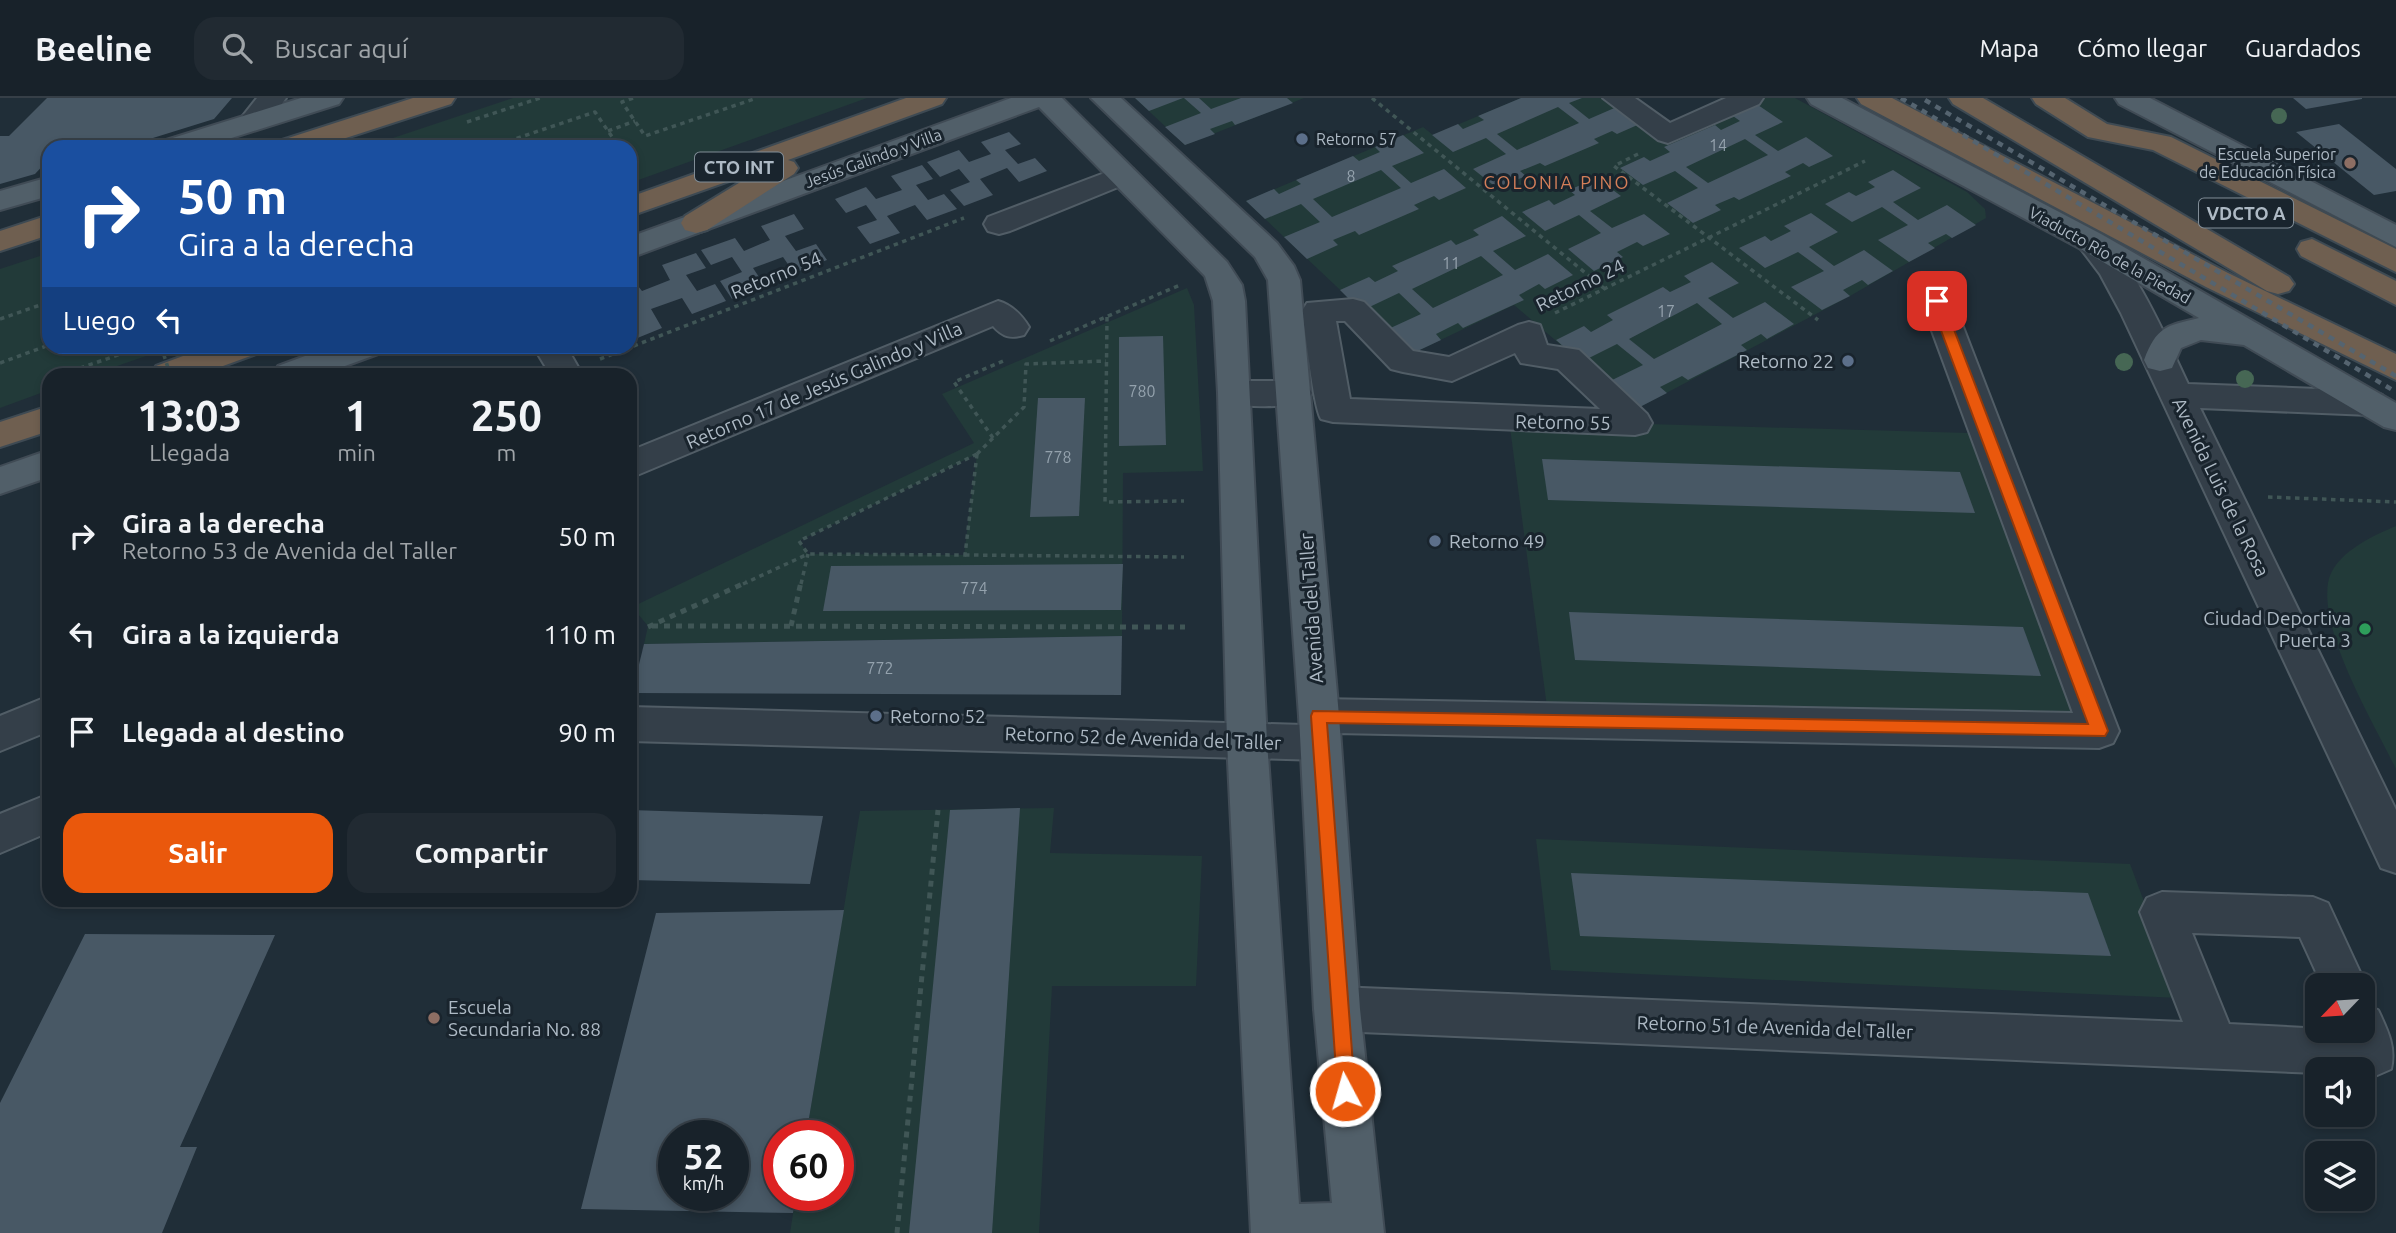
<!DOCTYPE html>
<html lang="es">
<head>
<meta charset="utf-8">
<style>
  :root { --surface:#18222a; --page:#212a32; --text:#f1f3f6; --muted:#9fa4a8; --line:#363f47; --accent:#ea580c }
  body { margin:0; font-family:Ubuntu,sans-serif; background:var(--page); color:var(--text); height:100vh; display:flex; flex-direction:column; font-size:26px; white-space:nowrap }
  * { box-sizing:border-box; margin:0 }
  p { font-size:23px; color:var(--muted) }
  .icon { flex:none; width:38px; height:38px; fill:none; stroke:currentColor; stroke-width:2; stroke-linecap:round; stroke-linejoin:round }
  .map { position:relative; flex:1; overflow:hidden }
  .drawer { position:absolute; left:42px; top:270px; width:595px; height:539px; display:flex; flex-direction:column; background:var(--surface); border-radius:21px; box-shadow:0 4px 10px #0003,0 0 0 2px var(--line) }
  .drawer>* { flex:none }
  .top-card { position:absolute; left:42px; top:42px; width:595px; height:214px; border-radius:21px; box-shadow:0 4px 10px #0003,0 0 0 2px var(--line); background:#1a4fa0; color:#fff; overflow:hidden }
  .needle { width:46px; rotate:245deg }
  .tools { position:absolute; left:2305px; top:875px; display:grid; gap:14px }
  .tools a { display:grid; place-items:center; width:70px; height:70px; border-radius:14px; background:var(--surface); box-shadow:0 4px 10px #0003,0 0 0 2px var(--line); font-size:35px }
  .speed { position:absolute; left:658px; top:1022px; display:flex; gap:14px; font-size:35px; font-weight:700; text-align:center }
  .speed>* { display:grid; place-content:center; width:91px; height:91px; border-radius:50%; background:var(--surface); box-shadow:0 4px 10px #0003,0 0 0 2px var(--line); line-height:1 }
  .speed small { font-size:18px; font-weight:400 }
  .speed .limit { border:10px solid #d22; background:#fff; color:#111 }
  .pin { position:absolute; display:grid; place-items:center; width:60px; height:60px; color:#fff; margin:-30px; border-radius:14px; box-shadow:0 4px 10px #0006 }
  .me { position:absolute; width:77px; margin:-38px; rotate:354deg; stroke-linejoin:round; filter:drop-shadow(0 0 5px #0008) }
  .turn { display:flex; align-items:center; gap:24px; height:147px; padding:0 21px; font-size:32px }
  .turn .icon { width:91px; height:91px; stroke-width:2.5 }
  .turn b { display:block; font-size:49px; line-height:60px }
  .then { display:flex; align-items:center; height:66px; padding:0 21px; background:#0003; gap:14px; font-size:26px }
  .eta { display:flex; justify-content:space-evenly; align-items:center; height:119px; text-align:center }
  .eta b { font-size:42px; font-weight:700; line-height:49px }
  .button { display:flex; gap:14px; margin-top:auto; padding:14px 21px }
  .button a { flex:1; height:80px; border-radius:21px; background:var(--accent); color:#fff; font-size:28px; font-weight:700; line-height:80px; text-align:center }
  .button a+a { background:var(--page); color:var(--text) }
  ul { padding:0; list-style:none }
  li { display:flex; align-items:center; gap:21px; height:98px; padding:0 21px }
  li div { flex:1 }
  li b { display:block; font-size:26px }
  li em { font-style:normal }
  header { display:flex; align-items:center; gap:42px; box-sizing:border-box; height:98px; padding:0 35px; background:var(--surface); border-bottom:2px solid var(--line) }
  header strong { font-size:33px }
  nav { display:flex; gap:38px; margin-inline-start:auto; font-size:24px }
  .search { width:490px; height:63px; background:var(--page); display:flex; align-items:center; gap:18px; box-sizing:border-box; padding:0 24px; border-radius:21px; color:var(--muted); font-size:26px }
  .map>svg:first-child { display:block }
  .green { fill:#223a39; fill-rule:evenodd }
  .building { fill:#485865; fill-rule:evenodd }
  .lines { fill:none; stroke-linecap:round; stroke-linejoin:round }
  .minor-casing { stroke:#515d66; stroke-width:4 }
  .major-casing { stroke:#404b55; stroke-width:4 }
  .highway-casing { stroke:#3e4a53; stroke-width:4 }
  .path-far1 { stroke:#405656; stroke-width:3.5; stroke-dasharray:4.5 4.5; stroke-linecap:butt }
  .path { stroke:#405656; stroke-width:5; stroke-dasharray:6 6; stroke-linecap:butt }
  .minor { fill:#343f49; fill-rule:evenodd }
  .major { fill:#515f69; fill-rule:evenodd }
  .highway { fill:#6f5f50; fill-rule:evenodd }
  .rail { stroke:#556470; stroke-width:4.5; stroke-dasharray:6 6; stroke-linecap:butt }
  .path-bridge { stroke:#405656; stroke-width:3.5; stroke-dasharray:4.5 4.5; stroke-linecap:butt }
  .tree { fill:#466754 }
  .route { fill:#ea580c; stroke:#983908; stroke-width:2 }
  .service-dot { fill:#5c6f8a; stroke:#19242d; stroke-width:2.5 }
  .education-dot { fill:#8d6e63; stroke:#19242d; stroke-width:2.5 }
  .leisure-dot { fill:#2e9e5b; stroke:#19242d; stroke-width:2.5 }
  .labels { text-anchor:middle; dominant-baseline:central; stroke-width:6; stroke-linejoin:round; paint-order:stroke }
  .far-poi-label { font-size:16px; fill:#aebac5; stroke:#19242d; text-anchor:start }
  .number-label { font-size:16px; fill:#94a2ad }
  .far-street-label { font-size:16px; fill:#aebac5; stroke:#19242d }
  .shield { fill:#19242d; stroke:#818d97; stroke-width:2 }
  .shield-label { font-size:18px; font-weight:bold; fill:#aebac5 }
  .far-neighbourhood-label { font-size:18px; letter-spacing:2px; fill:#d57f59; stroke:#19242d }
  .street-label { font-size:19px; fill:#aebac5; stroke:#19242d }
  .poi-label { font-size:19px; fill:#aebac5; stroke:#19242d; text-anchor:start }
</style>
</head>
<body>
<header>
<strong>Beeline</strong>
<div class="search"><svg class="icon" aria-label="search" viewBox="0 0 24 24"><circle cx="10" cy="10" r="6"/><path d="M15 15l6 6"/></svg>Buscar aquí</div>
<nav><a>Mapa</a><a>Cómo llegar</a><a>Guardados</a></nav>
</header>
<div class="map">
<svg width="2396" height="1135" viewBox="0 0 2396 1135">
  <rect width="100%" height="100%" fill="#202e38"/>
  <g class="green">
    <path d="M513 0H867L630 85V49H366Z"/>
    <path d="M1135 0H1304L1185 47Z"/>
    <path d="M1521 0H1617L1668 36 1749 0H1795L1967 94 1985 111 1986 120 1850 198 1636 311 1514 207 1409 257 1246 103 1423 29 1433 37Z"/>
    <path d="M49 155V248L172 249 94 276H49V292L0 310V171Z"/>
    <path d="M1187 190 1194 207 1203 373 1123 375 1122 538 644 546 648 528 632 509 974 345 942 296ZM977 356 964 457 808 456 799 443Z"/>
    <path d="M1509 322 1968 335 2080 618 1547 609Z"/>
    <path d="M2396 428V671C2374 625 2320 537 2328 485 2333 456 2372 438 2396 428Z"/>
    <path d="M1054 710 1050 755 1202 758 1196 888H1052L1039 1135H790L796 1097H838V1038H806L860 713Z"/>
    <path d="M1536 741 2130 766 2180 900 1551 872Z"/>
  </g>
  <g class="building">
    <path d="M47 0H232L214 21 124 49H49V61L35 76 0 86V38H9Z"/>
    <path d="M1135 0H1183L1149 13Z"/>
    <path d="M1184 0H1199L1211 11 1241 0H1287L1293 5 1235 27 1232 23 1210 31 1215 36 1185 47 1165 29 1201 15Z"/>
    <path d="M1521 0H1582L1569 5 1589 21 1619 8 1642 25 1617 36 1612 33 1594 41 1599 45 1545 68 1540 65 1520 73 1526 78 1497 90 1473 71 1506 56 1486 40 1453 54 1432 37 1458 26 1463 31 1484 22 1478 18ZM1558 9 1579 25 1517 52 1497 36Z"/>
    <path d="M2293 0H2362V1L2306 11Z"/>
    <path d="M1758 7 1783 24 1755 37 1778 53 1806 39 1833 58 1809 69 1803 65 1785 74 1791 78 1739 102 1734 99 1715 107 1721 112 1693 125 1667 105 1698 90 1675 73 1643 87 1620 70 1644 59 1650 63 1670 54 1664 49 1715 27 1721 32 1740 23 1733 18ZM1745 41 1768 57 1708 85 1686 69Z"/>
    <path d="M2339 26 2396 71V93L2374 97 2296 34Z"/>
    <path d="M1009 34 1021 46 1005 52 1018 66 1035 60 1047 73 1019 84 1007 70 980 81 993 97 964 108 950 92 970 84 959 71 940 79 927 64 959 52 969 64 991 56 981 44Z"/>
    <path d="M1403 37 1424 55 1392 68 1411 85 1444 71 1466 90 1439 102 1434 98 1414 107 1419 111 1359 137 1355 133 1333 142 1338 147 1307 161 1284 139 1320 124 1301 106 1265 121 1246 103 1274 91 1279 96 1301 86 1296 82 1353 58 1359 63 1380 54 1375 49ZM1381 72 1401 90 1332 119 1313 101Z"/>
    <path d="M922 67 933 81 916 87 928 102 944 96 957 111 927 122 915 107 887 118 900 135 870 146 857 129 877 122 866 107 846 115 835 101 866 89 876 101 902 92 891 78Z"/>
    <path d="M1893 72 1921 90 1893 104 1918 122 1947 107 1976 127 1952 140 1946 136 1928 145 1935 150 1909 164 1878 142 1908 127 1882 109 1852 124 1825 106 1849 94 1856 98 1875 89 1868 84Z"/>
    <path d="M1597 80 1621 98 1590 113 1612 130 1644 116 1670 136 1643 148 1637 144 1617 154 1623 159 1594 173 1568 151 1601 135 1579 117 1545 133 1522 114 1549 102 1554 107 1575 97 1569 92Z"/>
    <path d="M1811 115 1838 134 1809 149 1834 168 1864 152 1893 173 1868 187 1862 182 1843 192 1850 198 1822 212 1791 189 1824 173 1798 154 1765 170 1739 150 1765 138 1771 143 1791 133 1784 128Z"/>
    <path d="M794 116 804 131 785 138 796 153 816 146 827 162 794 175 783 159 753 170 765 188 732 201 720 183 742 174 732 159 711 167 701 152 735 140 744 153 770 142 761 128Z"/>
    <path d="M1502 118 1526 138 1493 153 1515 172 1548 156 1573 177 1545 191 1539 186 1519 197 1524 202 1463 230 1458 225 1436 236 1441 242 1409 257 1384 233 1421 216 1399 195 1361 213 1340 192 1369 179 1375 184 1398 173 1392 168 1451 142 1456 147 1479 137 1473 132ZM1481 158 1503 177 1433 210 1412 191Z"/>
    <path d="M696 155 706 170 686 177 697 193 715 186 726 203 692 216 682 200 651 211 662 230 630 243V219L639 215 630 199V178L642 193 670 182 662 167Z"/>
    <path d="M1712 164 1739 185 1708 200 1733 220 1765 204 1794 226 1767 241 1761 236 1741 247 1747 252 1688 282 1682 278 1660 289 1667 295 1636 311 1606 285 1643 267 1617 246 1581 264 1556 242 1584 228 1591 234 1613 222 1607 217 1663 189 1670 194 1691 184 1684 178ZM1697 205 1722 226 1654 261 1629 241Z"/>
    <path d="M1163 238 1166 347 1119 348V239Z"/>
    <path d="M1038 300H1085L1079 418 1030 419Z"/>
    <path d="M1542 361 1960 374 1975 415 1548 402Z"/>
    <path d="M1123 466 1121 512 823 513 831 468Z"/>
    <path d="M1569 514 2023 529 2041 578 1575 562Z"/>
    <path d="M1122 538 1121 597 632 595 644 546Z"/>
    <path d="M1020 710 992 1135H909L950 712Z"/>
    <path d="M630 712 823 718 810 786 630 782Z"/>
    <path d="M1571 775 2088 795 2111 858 1580 838Z"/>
    <path d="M844 812 806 1038H779V1097H796L793 1115 581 1111 656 815ZM674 1038H733V1097H674Z"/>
    <path d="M85 836 275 837 180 1049H197L162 1135H0V1005Z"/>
  </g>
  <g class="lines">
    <defs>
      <g id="minor">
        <path d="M257 0H286C274 17 264 35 242 30L238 24Z"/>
        <path d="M1603 0H1635L1670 25 1726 0H1763L1759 6 1668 45 1658 42Z"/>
        <path d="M1123 68 1133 71 1137 77 1133 83 1010 133 999 136 988 133 984 126 988 119Z"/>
        <path d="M2090 133C2126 143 2171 251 2188 286L2370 293 2382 297 2387 305 2382 313 2370 317 2200 310 2396 712V775L2381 770 2121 215 2100 176 2075 143 2079 136Z"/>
        <path d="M1937 192 1948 195 1953 203 2119 633 2113 645 2099 650 1335 635 1340 645 1334 657 1320 662 630 643V609L1304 627 1299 618 1305 606 1319 601 2073 615 1921 203 1926 195Z"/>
        <path d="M1353 201 1364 204 1413 253 1449 259 1518 227 1529 224 1540 227 1547 247 1579 252 1647 316 1652 325 1647 334 1635 337 1333 324 1321 321C1313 307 1306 235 1302 213L1307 205ZM1336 223H1345L1391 271 1403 274 1452 283 1515 255 1521 265 1558 271 1600 311 1350 301Z"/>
        <path d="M998 203C1012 207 1021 216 1029 229L1024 237C1010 241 1003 239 993 228L630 380V353Z"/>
        <path d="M533 248H566L582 276H550Z"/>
        <path d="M1235 283H1295L1307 287 1312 295 1307 303C1283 310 1247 310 1223 303L1218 295 1223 287Z"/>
        <path d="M49 598V633L0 653V618Z"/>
        <path d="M49 696V734L0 755V716Z"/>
        <path d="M2162 794 2313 799 2328 805 2366 887 2362 896V887H2322L2300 839 2192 835 2229 926 2362 933V906L2378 912C2388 933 2396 949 2391 971L2375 978 2362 977V971H2317V975L1337 933 1321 927 1314 911 1321 895 1337 889 2183 924 2140 814 2147 800Z"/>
      </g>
      <g id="major">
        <path d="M301 0H343L339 6 203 49H159L163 43Z"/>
        <path d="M1011 0H1062L1227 164 1242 187 1245 203 1267 643 1299 1106 1332 1105 1314 911 1299 618 1268 182 1255 159 1091 0H1121L1277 145 1294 168 1300 182 1339 618 1360 911 1384 1135H1251L1227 643 1218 295 1213 203 1205 178 1039 9 630 160V139Z"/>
        <path d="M1807 0H1842L2101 136 2396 305V332L2384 329 2244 247 2201 242 2181 250 2172 270 2160 273 2148 270 2144 262C2157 228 2166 228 2199 220L2079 150 1811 6Z"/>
        <path d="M2115 0H2150L2396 127V149L2119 6Z"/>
        <path d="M49 79V98L0 112V93Z"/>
        <path d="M332 248H383L378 256 323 276H274L278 268Z"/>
        <path d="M49 352V379L0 396V369Z"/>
      </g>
      <g id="highway">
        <path d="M413 0H455L451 6 318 49H275L279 43Z"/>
        <path d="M906 0H946L942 6 788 62 794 64 798 70 794 76 707 132 696 135 685 132 681 125 685 118 760 72 630 118V99Z"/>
        <path d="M1857 0H1892L2228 175 2396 256V282L2206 189 1861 6Z"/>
        <path d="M1949 0H1983L2289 179 2294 186 2289 193 2278 196 2267 193 1953 6Z"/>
        <path d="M2032 0H2065L2107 26 2171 39 2396 151V174L2153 52 2088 39 2036 6Z"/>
        <path d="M49 117V137L0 153V133Z"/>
        <path d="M2312 141 2396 183V207L2301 158 2297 151 2301 144Z"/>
        <path d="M210 248H261L256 256 201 276H152L156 268Z"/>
        <path d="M49 308V333L0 349V324Z"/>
      </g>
    </defs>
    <use href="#minor" class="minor-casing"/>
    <use href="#major" class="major-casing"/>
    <use href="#highway" class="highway-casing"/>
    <g class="path-far1">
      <path d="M633 0 622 4 645 38 757 0"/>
      <path d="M1372 0 1605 191"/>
      <path d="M467 24 540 0"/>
      <path d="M608 33 635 23"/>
      <path d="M491 49 595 14 619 49"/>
      <path d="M1638 56 1614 68 1818 222"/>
      <path d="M1555 215 1865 63"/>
      <path d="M1107 219 1105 404 1184 403"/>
      <path d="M0 221 49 204"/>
      <path d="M1050 243 1180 187"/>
      <path d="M600 261 964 120"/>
      <path d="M0 265 49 247"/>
      <path d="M63 276 141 249"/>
      <path d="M993 340 954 284 1003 263"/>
      <path d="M977 356 1024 309 1026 266 1106 263"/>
      <path d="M977 356 965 457 808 456 799 443Z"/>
      <path d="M2268 399 2396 404"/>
      <path d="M965 457 1184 459"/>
      <path d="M743 486 808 456"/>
      <path d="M801 486 808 456"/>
    </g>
    <g class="path">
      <path d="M652 528 1185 529"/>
      <path d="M791 528 801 484"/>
      <path d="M648 529 747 484"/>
      <path d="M897 1135 938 712"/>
    </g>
    <use href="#minor" class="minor"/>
    <use href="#major" class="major"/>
    <use href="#highway" class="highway"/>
    <g class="rail">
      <path d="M1901 0 2396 294"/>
      <path d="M1925 2 2396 278"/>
    </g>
    <path class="path-bridge" d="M161 248 170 276"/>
  </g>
  <g class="tree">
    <circle cx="2279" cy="18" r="8"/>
    <circle cx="2124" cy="264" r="9"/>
    <circle cx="2245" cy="281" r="9"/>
  </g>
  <path class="route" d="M1937 199 1943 203 2108 633 2105 638 1327 625 1355 993 1352 1000 1345 1002 1338 1000 1311 618 1313 613 2088 626 1930 203Z"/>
  <g class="service-dot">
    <circle cx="1302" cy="41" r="7"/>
    <circle cx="1848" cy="263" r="7"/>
    <circle cx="1435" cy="443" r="7"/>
    <circle cx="876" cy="618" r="7"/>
  </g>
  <g class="education-dot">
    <circle cx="2350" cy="65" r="7"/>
    <circle cx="434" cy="920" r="7"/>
  </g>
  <circle class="leisure-dot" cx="2365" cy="531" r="7"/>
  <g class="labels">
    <g class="far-poi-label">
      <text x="1316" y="41">Retorno 57</text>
      <text x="2336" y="56" text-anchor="end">Escuela Superior<tspan x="2336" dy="18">de Educación Física</tspan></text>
    </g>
    <g class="number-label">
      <text x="1718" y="47">14</text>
      <text x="1351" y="78">8</text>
      <text x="1451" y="165">11</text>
      <text x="1666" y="213">17</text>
      <text x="1142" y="293">780</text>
      <text x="1058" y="359">778</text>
      <text x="974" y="490">774</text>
      <text x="880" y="570">772</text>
    </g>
    <g class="far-street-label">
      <text transform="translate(873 60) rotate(-20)">Jesús Galindo y Villa</text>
      <text transform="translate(2110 157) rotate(29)">Viaducto Río de la Piedad</text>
    </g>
    <g class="shield">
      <rect x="695" y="54.5" width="88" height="29" rx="5"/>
      <rect x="2199" y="100.5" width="94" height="29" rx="5"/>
    </g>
    <g class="shield-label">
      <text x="739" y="69">CTO INT</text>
      <text x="2246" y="115">VDCTO A</text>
    </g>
    <g class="far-neighbourhood-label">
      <text x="1557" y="84">COLONIA PINO</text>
    </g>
    <g class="street-label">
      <text transform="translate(776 177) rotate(-22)">Retorno 54</text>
      <text transform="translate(1580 187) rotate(-26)">Retorno 24</text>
      <text transform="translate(824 287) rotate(-23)">Retorno 17 de Jesús Galindo y Villa</text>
      <text transform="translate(1563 324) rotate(1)">Retorno 55</text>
      <text transform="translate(2221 389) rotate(64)">Avenida Luis de la Rosa</text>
      <text transform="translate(1311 510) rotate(-94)">Avenida del Taller</text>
      <text transform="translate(1143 640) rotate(2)">Retorno 52 de Avenida del Taller</text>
      <text transform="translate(1775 929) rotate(2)">Retorno 51 de Avenida del Taller</text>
    </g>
    <g class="poi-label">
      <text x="1834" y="263" text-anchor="end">Retorno 22</text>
      <text x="1449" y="443">Retorno 49</text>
      <text x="2351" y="520" text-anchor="end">Ciudad Deportiva<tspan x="2351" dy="22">Puerta 3</tspan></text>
      <text x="890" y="618">Retorno 52</text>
      <text x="448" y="909">Escuela<tspan x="448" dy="22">Secundaria No. 88</tspan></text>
    </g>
  </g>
</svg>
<div class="tools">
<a><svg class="needle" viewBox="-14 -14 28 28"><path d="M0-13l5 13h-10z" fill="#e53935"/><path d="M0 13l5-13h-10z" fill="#9fa4a8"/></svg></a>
<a><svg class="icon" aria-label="sound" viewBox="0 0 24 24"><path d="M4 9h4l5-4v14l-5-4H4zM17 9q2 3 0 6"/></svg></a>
<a><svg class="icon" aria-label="layers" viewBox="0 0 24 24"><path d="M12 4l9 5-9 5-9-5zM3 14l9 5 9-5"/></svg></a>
</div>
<div class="speed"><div>52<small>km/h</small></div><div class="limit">60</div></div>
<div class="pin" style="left:1937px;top:203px;background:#d93025"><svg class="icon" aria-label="arrive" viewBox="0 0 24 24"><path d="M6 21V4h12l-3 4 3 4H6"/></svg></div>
<svg class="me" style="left:1345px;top:993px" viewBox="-20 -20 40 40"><circle r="17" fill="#ea580c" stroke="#fff" stroke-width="3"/><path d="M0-11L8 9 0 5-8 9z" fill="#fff"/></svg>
<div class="top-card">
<div class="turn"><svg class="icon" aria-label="right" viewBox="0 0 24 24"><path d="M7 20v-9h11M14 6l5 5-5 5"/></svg><div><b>50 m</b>Gira a la derecha</div></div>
<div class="then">Luego<svg class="icon" aria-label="left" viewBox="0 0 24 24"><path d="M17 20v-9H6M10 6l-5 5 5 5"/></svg></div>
</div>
<section class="drawer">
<div class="eta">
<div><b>13:03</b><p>Llegada</p></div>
<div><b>1</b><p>min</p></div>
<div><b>250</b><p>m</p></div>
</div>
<ul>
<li><svg class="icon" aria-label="right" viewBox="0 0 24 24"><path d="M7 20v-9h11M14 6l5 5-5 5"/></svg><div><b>Gira a la derecha</b><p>Retorno 53 de Avenida del Taller</p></div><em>50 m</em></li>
<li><svg class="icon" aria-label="left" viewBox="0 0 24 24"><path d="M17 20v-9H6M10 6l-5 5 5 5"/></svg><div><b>Gira a la izquierda</b></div><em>110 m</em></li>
<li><svg class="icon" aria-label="arrive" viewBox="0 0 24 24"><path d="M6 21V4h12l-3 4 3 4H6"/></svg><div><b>Llegada al destino</b></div><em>90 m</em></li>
</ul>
<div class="button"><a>Salir</a><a>Compartir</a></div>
</section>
</div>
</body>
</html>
